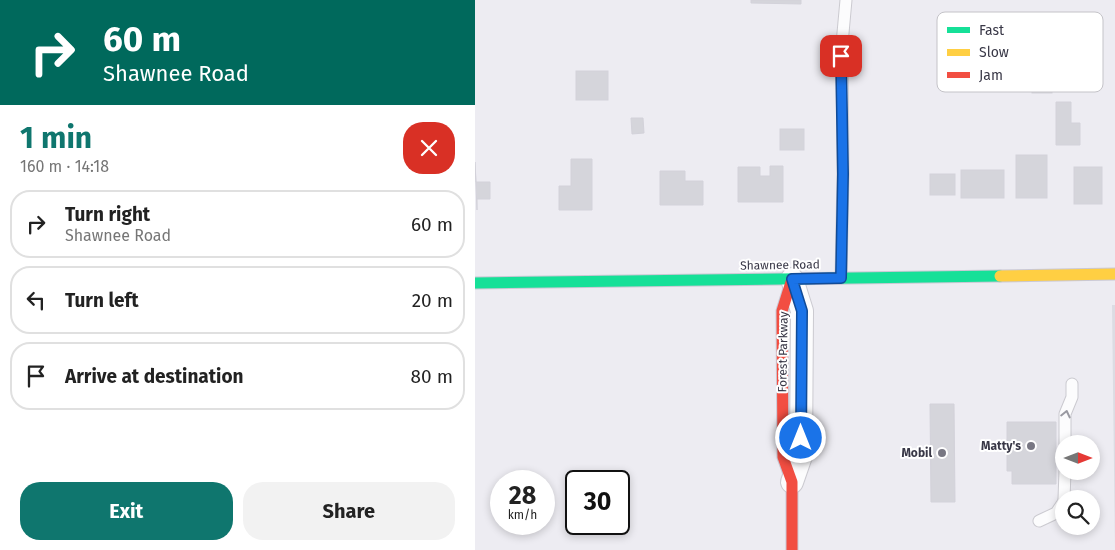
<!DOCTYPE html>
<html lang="en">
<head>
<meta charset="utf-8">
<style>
  :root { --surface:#fff; --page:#f2f2f2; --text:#222; --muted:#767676; --line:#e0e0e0; --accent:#0f766e }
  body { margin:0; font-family:"Fira Sans",sans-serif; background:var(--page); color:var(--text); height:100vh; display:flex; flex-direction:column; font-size:19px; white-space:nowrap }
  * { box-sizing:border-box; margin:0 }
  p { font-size:16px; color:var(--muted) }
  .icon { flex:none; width:28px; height:28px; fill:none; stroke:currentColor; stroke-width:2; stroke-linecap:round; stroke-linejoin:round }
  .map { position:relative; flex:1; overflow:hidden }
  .sheet { display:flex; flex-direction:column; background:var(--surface); width:475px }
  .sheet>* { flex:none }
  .hud { background:#00695c; color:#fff; overflow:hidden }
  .needle { width:32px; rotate:90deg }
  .buttons { position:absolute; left:580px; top:435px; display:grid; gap:10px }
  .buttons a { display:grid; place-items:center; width:45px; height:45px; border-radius:50%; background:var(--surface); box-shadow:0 2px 8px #0003; font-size:25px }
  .speed { position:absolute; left:15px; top:470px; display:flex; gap:10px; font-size:25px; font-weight:700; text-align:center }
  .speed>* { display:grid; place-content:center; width:65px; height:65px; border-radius:50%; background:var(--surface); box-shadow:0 2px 8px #0003; line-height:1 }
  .speed small { font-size:12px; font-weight:400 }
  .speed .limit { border:2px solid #111; border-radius:8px; background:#fff; color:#111 }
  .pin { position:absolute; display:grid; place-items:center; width:42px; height:42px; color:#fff; margin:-21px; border-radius:10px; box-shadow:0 2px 8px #0006 }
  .me { position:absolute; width:55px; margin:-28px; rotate:0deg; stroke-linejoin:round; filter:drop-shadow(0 0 4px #0008) }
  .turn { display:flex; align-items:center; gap:18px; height:105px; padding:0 20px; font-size:22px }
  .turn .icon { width:65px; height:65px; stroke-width:2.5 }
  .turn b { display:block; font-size:35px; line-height:42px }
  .round { display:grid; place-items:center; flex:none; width:52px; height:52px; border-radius:20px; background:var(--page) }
  .overview { display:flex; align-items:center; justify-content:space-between; height:85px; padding:0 20px }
  h1 { font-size:30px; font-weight:700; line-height:38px; color:var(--accent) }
  .action { display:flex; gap:10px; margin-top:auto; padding:10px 20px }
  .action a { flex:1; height:58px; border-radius:20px; background:var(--accent); color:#fff; font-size:20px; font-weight:700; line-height:58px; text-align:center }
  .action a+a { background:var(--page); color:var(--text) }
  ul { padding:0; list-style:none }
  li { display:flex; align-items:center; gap:15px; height:68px; margin:0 10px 8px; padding:0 10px; border:2px solid var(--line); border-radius:20px }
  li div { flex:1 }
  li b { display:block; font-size:19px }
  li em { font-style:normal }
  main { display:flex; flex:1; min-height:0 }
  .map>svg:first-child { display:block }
  .industrial { fill:#dcdce3 }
  .building { fill:#d5d5db; stroke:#d3d2da }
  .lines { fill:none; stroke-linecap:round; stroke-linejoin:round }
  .lane-casing { stroke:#cbcad0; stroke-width:13 }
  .street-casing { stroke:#cbcad0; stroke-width:24 }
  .fast-casing { stroke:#cac8d4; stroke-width:13 }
  .slow-casing { stroke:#cac8d4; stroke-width:13 }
  .jam-casing { stroke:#cac8d4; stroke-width:13 }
  .lane { stroke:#fcfcfd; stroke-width:11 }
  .street { stroke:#fcfcfd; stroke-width:22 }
  .fast { stroke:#16e098; stroke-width:11 }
  .slow { stroke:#ffcf43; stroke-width:11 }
  .jam { stroke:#f24e42; stroke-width:11 }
  .oneway { stroke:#9a9aa2 }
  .route-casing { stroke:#114b97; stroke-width:12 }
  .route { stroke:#1a73e8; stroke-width:9 }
  .poi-dot { fill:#787783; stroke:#fff; stroke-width:2 }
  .labels { text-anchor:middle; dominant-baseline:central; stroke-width:4; stroke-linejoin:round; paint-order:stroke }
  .street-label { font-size:12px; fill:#393847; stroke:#fff }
  .poi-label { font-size:12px; font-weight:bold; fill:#393847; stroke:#fff; text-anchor:end }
  .key { fill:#fff; stroke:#c4c3c8; stroke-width:1 }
  .key-label { font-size:14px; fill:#393847 }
</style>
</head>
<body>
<main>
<section class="sheet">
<div class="hud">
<div class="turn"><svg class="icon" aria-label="right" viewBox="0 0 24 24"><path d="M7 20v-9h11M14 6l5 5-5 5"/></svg><div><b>60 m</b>Shawnee Road</div></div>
</div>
<div class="overview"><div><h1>1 min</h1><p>160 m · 14:18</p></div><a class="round" style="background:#d93025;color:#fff"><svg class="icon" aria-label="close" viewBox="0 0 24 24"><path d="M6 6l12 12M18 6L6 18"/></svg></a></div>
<ul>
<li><svg class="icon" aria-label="right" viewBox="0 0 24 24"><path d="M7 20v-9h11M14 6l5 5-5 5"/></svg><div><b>Turn right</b><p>Shawnee Road</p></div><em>60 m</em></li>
<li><svg class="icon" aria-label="left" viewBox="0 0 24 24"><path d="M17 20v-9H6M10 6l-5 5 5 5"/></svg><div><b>Turn left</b></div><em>20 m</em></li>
<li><svg class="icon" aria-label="arrive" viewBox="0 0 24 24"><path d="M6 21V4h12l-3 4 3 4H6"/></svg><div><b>Arrive at destination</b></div><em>80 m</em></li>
</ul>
<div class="action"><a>Exit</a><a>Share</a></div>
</section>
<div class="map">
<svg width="640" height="550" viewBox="0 0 640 550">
  <rect width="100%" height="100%" fill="#edecf2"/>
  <path class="industrial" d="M637 305H640V550Z"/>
  <g class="building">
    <path d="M276 0H326V4L276 3Z"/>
    <rect x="557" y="61" width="20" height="32"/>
    <rect x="101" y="71" width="32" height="29"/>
    <path d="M581 102H596V123H605V145H581Z"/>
    <path d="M156 118H168L169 133 157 134Z"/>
    <rect x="305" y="129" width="24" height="21"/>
    <rect x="541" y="155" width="31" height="43"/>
    <path d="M96 159H117V210H84V186H96Z"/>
    <path d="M0 162 1 182H15V199H2V210Z"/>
    <path d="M295 166H308V202H263V167H285V176H295Z"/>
    <rect x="599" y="167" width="28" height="37"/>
    <rect x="486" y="170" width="43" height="28"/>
    <path d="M185 171H210V181H228V205H185Z"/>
    <rect x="455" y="174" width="25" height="21"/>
    <path d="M455 404H479L480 502H456Z"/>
    <path d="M532 422H581V484H537V471H532Z"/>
  </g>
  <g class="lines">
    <defs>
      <g id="lane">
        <path d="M366 278 368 174 367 44 371 0"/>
        <path d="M590 444V414L597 397V384"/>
        <path d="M589 499 590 471"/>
        <path d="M564 521 581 513 589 501"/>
      </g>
      <path id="street" d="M317 279 327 311 326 456 317 482"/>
      <path id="fast" d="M0 283 525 276"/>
      <path id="slow" d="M525 276 640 274"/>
      <path id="jam" d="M317 279 307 311 308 457 317 482V550"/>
    </defs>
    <use href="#lane" class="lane-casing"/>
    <use href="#street" class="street-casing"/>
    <use href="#fast" class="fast-casing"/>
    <use href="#slow" class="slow-casing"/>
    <use href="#jam" class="jam-casing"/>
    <use href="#lane" class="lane"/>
    <use href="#street" class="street"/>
    <use href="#fast" class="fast"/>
    <use href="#slow" class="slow"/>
    <use href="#jam" class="jam"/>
  </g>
  <defs><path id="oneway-chevron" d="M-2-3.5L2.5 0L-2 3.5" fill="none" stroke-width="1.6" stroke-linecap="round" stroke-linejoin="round" transform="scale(1.25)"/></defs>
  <use class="oneway" href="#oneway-chevron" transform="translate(591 414) rotate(-77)"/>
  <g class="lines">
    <defs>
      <path id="route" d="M326 438 327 311 317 279 366 278 368 174 366 56"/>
    </defs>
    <use href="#route" class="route-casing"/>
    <use href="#route" class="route"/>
  </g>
  <g class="poi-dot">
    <circle cx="556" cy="446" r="5"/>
    <circle cx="467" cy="453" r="5"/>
  </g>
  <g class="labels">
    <g class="street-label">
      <text transform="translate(305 265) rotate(-1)">Shawnee Road</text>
      <text transform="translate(308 352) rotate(-89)">Forest Parkway</text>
    </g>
    <g class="poi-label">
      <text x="546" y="446">Matty's</text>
      <text x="457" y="453">Mobil</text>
    </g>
  </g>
  <rect x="462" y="12" width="166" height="80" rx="8" class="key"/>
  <rect x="472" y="27" width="23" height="6" fill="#16e098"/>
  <rect x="472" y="49" width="23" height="7" fill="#ffcf43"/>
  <rect x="472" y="72" width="23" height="6" fill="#f24e42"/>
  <g class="key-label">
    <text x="504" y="35">Fast</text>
    <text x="504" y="57">Slow</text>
    <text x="504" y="80">Jam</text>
  </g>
</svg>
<div class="buttons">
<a><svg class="needle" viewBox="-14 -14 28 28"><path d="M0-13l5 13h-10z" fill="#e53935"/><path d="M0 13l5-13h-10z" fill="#767676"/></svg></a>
<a><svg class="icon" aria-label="search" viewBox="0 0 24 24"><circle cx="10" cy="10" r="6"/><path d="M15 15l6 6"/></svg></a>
</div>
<div class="speed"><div>28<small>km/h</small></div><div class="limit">30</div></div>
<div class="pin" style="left:366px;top:56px;background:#d93025"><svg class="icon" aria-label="arrive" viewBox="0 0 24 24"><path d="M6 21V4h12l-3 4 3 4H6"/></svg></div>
<svg class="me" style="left:326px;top:438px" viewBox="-20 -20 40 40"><circle r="17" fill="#1a73e8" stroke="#fff" stroke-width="3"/><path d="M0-11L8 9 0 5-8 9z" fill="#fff"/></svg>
</div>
</main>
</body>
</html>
